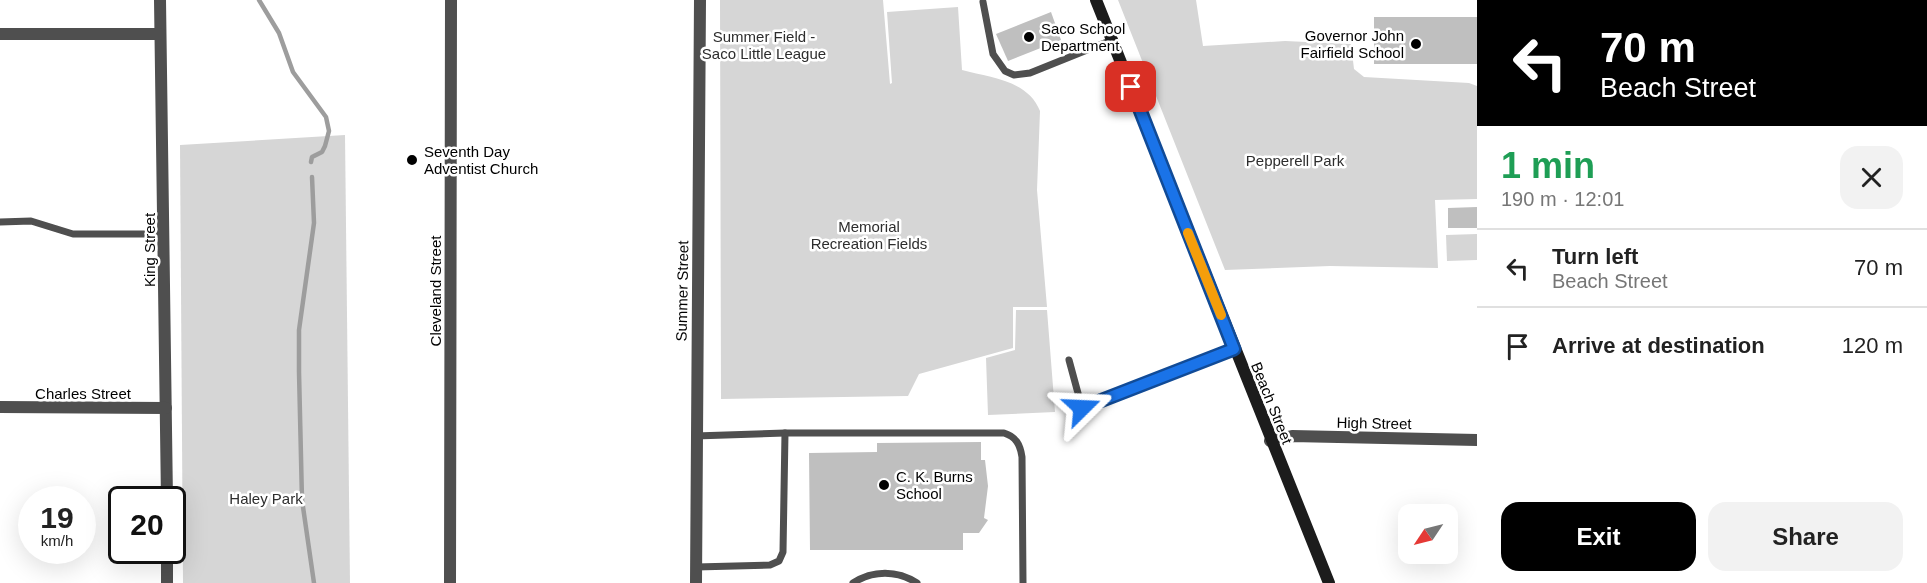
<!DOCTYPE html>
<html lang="en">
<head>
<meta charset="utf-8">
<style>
  :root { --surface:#fff; --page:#f2f2f2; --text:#222; --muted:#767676; --line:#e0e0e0; --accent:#000 }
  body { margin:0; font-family:Helvetica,sans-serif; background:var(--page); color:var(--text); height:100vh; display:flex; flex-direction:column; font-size:22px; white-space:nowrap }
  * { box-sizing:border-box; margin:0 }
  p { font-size:20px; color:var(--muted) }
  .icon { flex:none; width:33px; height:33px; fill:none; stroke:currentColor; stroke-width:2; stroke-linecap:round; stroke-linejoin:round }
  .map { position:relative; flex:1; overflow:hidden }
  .panel { display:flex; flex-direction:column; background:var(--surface); width:450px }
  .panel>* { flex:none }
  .guide { background:#000; color:#fff; overflow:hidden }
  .needle { width:39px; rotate:235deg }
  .buttons { position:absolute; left:1398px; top:504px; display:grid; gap:12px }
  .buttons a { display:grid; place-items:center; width:60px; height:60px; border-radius:12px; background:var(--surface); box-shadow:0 6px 24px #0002; font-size:30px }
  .speed { position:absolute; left:18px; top:486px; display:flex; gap:12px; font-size:30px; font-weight:700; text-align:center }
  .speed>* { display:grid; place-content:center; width:78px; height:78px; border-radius:50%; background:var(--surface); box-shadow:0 6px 24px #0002; line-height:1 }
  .speed small { font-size:15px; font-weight:400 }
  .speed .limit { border:3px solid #111; border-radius:9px; background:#fff; color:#111 }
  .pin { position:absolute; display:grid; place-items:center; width:51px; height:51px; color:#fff; margin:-26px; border-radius:12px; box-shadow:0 3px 9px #0006 }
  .me { position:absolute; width:66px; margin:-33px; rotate:69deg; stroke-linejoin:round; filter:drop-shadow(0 0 4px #0008) }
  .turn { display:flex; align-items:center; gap:21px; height:126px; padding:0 24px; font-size:27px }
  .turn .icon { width:78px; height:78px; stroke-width:2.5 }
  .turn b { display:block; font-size:42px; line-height:51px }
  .round { display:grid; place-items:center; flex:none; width:63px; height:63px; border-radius:18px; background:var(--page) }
  .head { display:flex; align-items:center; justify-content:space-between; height:102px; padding:0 24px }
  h1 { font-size:36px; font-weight:700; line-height:45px; color:#1e9e55 }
  .cta { display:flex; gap:12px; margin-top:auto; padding:12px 24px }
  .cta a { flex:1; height:69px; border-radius:18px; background:var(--accent); color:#fff; font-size:24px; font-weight:700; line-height:69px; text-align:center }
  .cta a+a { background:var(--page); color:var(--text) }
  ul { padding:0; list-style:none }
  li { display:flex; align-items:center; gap:18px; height:78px; padding:0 24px; border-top:2px solid var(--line) }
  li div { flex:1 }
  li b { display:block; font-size:22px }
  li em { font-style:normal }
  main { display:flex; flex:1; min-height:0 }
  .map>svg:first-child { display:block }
  .green { fill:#d6d6d6 }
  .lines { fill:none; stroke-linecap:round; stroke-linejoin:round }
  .stream { stroke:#9d9d9d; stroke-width:4.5 }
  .building { fill:#bfbfbf }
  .lane { stroke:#4f4f4f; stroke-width:7 }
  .street { stroke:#4f4f4f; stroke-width:12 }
  .secondary { stroke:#1c1c1c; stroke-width:12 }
  .route-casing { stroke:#114b97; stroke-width:15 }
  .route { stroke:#1a73e8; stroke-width:10 }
  .slow { stroke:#f59e0b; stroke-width:10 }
  .poi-dot { fill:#000; stroke:#fff; stroke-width:2 }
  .labels { text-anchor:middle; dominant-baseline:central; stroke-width:5; stroke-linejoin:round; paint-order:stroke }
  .poi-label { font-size:15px; fill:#000; stroke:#fff; text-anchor:start }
  .park-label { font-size:15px; fill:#2d2d2d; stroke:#fff }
  .street-label { font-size:15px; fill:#000; stroke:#fff }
</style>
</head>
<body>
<main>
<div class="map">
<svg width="1477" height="583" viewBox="0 0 1477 583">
  <rect width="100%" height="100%" fill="#fff"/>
  <g class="green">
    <path d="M720 0H883L890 84 892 83 887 12 958 7 962 70C991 78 1028 80 1040 111L1037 190 1047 307H1013V348L919 374 908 396 721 399Z"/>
    <path d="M1118 0H1196L1203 46 1285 41 1351 44 1354 69 1364 77 1469 83 1477 86V199L1435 200 1438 268 1330 266 1225 270Z"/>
    <path d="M345 135 350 583H183L180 145Z"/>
    <path d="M1477 234V260L1447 261 1446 235Z"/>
    <path d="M1016 310H1047L1055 412 988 415 986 358 1015 350Z"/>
  </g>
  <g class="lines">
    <g class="stream">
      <path d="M259 0 279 33 293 72 326 117 329 131 325 146 322 152 312 157 311 162"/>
      <path d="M312 177 314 223 299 330V372L302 500 314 583"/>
    </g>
  </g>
  <g class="building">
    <path d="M1051 12 1061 40 1008 61 996 34Z"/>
    <rect x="1374" y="17" width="103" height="47"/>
    <path d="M1477 207V228H1448V208Z"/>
    <path d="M981 442V460H985L988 486 984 518 988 520 979 533H963V550H810L809 453 877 452V443Z"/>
  </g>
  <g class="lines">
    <g class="lane">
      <path d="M983 2 993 54 1005 71 1014 75 1030 73 1112 40"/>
      <path d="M0 222 31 221 73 234H164"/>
      <path d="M1069 360 1082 408 1234 349"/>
      <path d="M695 436 785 433H1004C1016 437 1020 444 1022 457L1023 583"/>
      <path d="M696 567 770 565 779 561 783 552 785 433"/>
      <path d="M853 583C873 570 897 570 917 583"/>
    </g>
    <g class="street">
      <path d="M160 0 167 500"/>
      <path d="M0 34H160"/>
      <path d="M0 407 166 408"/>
      <path d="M1270 441 1292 436 1477 440"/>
      <path d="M167 550V583"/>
      <path d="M450 583 451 0"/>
      <path d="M696 583 700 0"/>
    </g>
    <path class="secondary" d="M1096 0 1329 583"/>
  </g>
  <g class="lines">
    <defs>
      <path id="route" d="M1082 408 1234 349 1131 87"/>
    </defs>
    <use href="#route" class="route-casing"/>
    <use href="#route" class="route"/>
    <path class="slow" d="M1188 233 1221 315"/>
  </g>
  <g class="poi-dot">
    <circle cx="1029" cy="37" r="6"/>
    <circle cx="1416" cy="44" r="6"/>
    <circle cx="412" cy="160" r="6"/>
    <circle cx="884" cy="485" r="6"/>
  </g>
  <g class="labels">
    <g class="poi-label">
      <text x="1041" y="28">Saco School<tspan x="1041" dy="17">Department</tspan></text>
      <text x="1404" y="35" text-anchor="end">Governor John<tspan x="1404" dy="17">Fairfield School</tspan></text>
      <text x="424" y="151">Seventh Day<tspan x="424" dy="17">Adventist Church</tspan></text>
      <text x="896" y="476">C. K. Burns<tspan x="896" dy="17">School</tspan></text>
    </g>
    <g class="park-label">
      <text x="764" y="36">Summer Field -<tspan x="764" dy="17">Saco Little League</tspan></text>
      <text x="1295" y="160">Pepperell Park</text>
      <text x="869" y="226">Memorial<tspan x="869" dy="17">Recreation Fields</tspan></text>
      <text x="266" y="498">Haley Park</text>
    </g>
    <g class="street-label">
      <text transform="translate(149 250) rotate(-90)">King Street</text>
      <text transform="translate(435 291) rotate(-90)">Cleveland Street</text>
      <text transform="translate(682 291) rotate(-89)">Summer Street</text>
      <text x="83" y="393">Charles Street</text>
      <text transform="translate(1272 403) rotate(68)">Beach Street</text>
      <text transform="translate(1374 423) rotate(1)">High Street</text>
    </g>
  </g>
</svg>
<div class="buttons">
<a><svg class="needle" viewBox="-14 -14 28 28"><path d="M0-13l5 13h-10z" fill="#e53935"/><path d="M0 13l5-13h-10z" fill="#767676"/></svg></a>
</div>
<div class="speed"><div>19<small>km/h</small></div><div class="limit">20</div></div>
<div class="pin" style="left:1131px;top:87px;background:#d93025"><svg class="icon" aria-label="arrive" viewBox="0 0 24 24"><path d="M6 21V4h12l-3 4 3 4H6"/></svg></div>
<svg class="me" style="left:1082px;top:408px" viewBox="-20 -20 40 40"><path d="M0-17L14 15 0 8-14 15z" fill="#1a73e8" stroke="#fff" stroke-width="4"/></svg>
</div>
<section class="panel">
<div class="guide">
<div class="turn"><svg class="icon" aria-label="left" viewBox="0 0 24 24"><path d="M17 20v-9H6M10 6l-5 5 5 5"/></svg><div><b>70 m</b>Beach Street</div></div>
</div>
<div class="head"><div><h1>1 min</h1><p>190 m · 12:01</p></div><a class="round"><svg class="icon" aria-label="close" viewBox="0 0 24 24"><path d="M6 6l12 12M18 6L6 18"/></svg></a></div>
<ul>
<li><svg class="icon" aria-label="left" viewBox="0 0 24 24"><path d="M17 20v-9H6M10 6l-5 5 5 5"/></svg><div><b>Turn left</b><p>Beach Street</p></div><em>70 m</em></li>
<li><svg class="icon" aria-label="arrive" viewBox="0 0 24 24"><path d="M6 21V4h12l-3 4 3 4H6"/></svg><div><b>Arrive at destination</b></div><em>120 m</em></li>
</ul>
<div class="cta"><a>Exit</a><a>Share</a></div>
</section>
</main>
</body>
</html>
